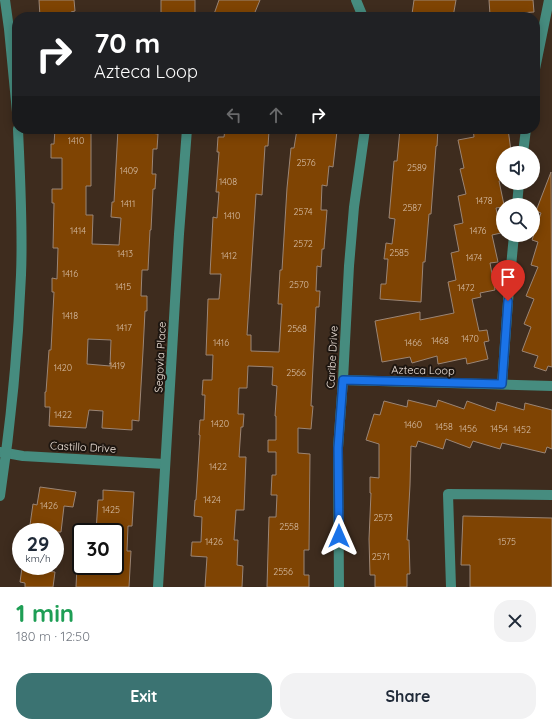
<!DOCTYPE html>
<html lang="en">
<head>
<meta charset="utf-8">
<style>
  :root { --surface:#fff; --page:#f2f2f3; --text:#1f2937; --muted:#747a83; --accent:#3b7372 }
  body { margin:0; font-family:Quicksand,sans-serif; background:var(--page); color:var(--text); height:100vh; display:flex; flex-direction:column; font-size:15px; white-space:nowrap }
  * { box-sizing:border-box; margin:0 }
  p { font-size:13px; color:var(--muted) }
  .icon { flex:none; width:22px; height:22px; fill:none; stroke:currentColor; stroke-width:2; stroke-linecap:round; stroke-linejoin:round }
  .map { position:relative; height:587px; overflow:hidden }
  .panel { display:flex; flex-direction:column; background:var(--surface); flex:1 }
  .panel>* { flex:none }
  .guide { position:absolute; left:12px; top:12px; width:528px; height:122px; border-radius:16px; box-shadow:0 2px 10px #0003; background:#202124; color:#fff; overflow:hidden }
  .buttons { position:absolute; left:496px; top:146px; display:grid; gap:8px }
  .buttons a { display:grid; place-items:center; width:44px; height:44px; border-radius:50%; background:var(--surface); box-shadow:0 2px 10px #0003; font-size:20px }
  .speed { position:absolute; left:12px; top:523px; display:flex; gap:8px; font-size:20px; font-weight:700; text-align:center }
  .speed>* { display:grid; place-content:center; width:52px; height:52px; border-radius:50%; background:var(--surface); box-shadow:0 2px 10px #0003; line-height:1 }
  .speed small { font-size:10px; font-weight:400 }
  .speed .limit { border:2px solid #111; border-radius:6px; background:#fff; color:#111 }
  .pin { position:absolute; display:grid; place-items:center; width:34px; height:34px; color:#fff; margin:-41px -17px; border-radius:50% 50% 50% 0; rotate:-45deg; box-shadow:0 0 4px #0007 }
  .pin .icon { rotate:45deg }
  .me { position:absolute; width:44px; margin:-22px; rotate:0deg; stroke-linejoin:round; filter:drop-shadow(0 0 3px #0008) }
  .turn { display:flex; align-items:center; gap:14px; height:84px; padding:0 16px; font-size:18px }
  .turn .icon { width:52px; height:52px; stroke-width:2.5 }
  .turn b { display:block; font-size:28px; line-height:34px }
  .lanes { display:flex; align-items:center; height:38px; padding:0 16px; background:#0003; justify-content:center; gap:20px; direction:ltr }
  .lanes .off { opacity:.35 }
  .round { display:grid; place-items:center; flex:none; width:42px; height:42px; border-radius:16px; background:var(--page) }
  .headline { display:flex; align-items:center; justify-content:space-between; height:68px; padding:0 16px }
  h1 { font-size:24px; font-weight:700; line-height:30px; color:#1e9e55 }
  .primary-button { display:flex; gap:8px; margin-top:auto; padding:8px 16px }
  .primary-button a { flex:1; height:46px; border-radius:16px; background:var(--accent); color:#fff; font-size:16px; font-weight:700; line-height:46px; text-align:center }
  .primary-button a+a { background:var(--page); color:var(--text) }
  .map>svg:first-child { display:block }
  .building { fill:#7f4403; stroke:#9b8575; fill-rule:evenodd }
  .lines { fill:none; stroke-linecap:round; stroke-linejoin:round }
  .minor { stroke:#468c7f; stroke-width:10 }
  .route-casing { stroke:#114b97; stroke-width:10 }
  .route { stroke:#1a73e8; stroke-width:7 }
  .labels { text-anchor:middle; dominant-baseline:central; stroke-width:4; stroke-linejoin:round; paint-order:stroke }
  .number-label { font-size:9px; fill:#d7bfa8 }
  .street-label { font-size:11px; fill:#f4e8df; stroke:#1e1610 }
</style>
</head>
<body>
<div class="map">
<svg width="552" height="587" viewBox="0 0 552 587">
  <rect width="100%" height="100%" fill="#3e2c1e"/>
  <g class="building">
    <path d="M39 0H74L75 11 71 12V17H40Z"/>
    <rect x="161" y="0" width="34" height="17"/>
    <path d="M219 0H260L253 17H213Z"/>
    <path d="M414 0H456L453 17H432L412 14Z"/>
    <path d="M489 0H533L534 12 490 15Z"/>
    <path d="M55 129H91V186H86V215H93L92 244 119 245 121 218 111 217 112 202H114L118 129H151V133L158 134 157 149H153L152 174H156L155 189H153L151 230H150L148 270H142L141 296H147V311H145L143 351 139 421 132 420V430L102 428 103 411 89 410 86 428 49 426 50 407H45V392H46L49 350H51L54 292H52V278L57 279 58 248H53L54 203H52V189H62V158H51V144H54ZM88 339 111 340 110 366 87 364Z"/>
    <path d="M225 129H262V131H269L268 146H265L262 195 256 194 247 335H251V351L279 352 282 304H278L280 270H282L287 188 291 148H294L297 129H334V130L337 131 333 167 329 166 327 186 322 185 321 210H327L324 249H322L321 267 317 266 316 291H320L319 307H316L311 406H313L311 429 298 428V453L310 454 309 550H304V575H309V587H267L269 517H276L277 495H271L272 475H276V452H268V440H276V416H275L277 386 272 385 273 367 248 366 247 388H239L238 414H244L243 427H241L239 457H246L244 510H236L234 540H238L237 565 243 566 242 587H205L207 557 191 556 192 542H201L202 517 194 516 195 500H196L200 435H199L200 420H204L205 395H202L203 380H212L213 355H206L208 299H219L221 274H210L213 217 217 218 219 192H216L219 152H217L218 137H224Z"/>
    <path d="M400 129H438L437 146H436L431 214H429L425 262H423L421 302 380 299 381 284H386L388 259H384L386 243 392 244 395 219 389 218 394 161H397Z"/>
    <path d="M473 129H508L511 151 503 152V180L499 181 504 205H503V207L496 208 501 233 492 235 498 262 490 263 495 290 480 293 481 297 472 299 479 331 487 330 489 341 484 342 488 359 467 364 466 358 438 364 437 356 412 363 410 357 382 362 375 321 420 312V320L454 313 448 282 456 280 451 253 459 251 454 225 463 223 458 196 466 194 460 169 464 168 458 140 474 137Z"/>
    <path d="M551 172 552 367 548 366 546 371 534 367 538 356 522 351 531 327 524 324 534 299 526 296 538 267 531 265 538 242 532 240 541 213 536 211Z"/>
    <path d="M408 400 436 407 438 400 464 409 467 401 495 411 497 402 524 410 525 403 552 410V449L547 447 545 453 502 443 500 449 473 441 470 448 446 439 443 449 418 441 416 447 411 446 410 485 407 540H409L410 574H407V587H375V575H370L369 539 371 493H370V477L379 478V444L366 440 374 414 380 415 384 401 407 407Z"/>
    <path d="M40 487 76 492 73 507 64 506 61 532H29L33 504 37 505Z"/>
    <path d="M103 490 134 492 132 526H128L127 551H131L129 587H76L77 566H115V532H96L98 500H103Z"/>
    <path d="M463 516 552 518V587H470V565H461Z"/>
    <path d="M22 568 55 572 53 587H25V583L20 582Z"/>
  </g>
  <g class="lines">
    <g class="minor">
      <path d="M5 0 9 29 17 112"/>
      <path d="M356 0 363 17"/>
      <path d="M535 69 549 0"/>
      <path d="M523 153 526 129"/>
      <path d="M517 205 519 183"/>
      <path d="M343 380 552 386"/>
      <path d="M502 384 509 288 514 235"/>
      <path d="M0 452 23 456 165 464"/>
      <path d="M0 496C11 423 18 349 21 275 23 227 20 177 18 129"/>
      <path d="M158 587 179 234 187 129"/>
      <path d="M339 587 338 448 343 380 349 266 354 207 365 129"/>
      <path d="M451 587 448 494 552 495"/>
    </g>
  </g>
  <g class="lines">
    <defs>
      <path id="route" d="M339 536 338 448 343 380 502 384 508 301"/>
    </defs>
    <use href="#route" class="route-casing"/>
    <use href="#route" class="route"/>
  </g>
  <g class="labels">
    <g class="number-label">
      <text x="76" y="140">1410</text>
      <text x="306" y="162">2576</text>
      <text x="417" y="167">2589</text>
      <text x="129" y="170">1409</text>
      <text x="228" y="181">1408</text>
      <text x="484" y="200">1478</text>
      <text x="128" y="203">1411</text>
      <text x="412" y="207">2587</text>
      <text x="303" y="211">2574</text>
      <text x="232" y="215">1410</text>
      <text x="78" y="230">1414</text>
      <text x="478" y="230">1476</text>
      <text x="303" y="243">2572</text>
      <text x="399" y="252">2585</text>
      <text x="125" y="253">1413</text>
      <text x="229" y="255">1412</text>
      <text x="474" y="257">1474</text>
      <text x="70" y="273">1416</text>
      <text x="299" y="284">2570</text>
      <text x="123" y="286">1415</text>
      <text x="466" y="287">1472</text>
      <text x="70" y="315">1418</text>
      <text x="124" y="327">1417</text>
      <text x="297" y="328">2568</text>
      <text x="470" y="338">1470</text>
      <text x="440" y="340">1468</text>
      <text x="221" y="342">1416</text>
      <text x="413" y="342">1466</text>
      <text x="117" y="365">1419</text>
      <text x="63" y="367">1420</text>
      <text x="296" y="372">2566</text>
      <text x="63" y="414">1422</text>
      <text x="220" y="423">1420</text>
      <text x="413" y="424">1460</text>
      <text x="444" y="426">1458</text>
      <text x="468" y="428">1456</text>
      <text x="499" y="428">1454</text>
      <text x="522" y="429">1452</text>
      <text x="218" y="466">1422</text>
      <text x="212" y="499">1424</text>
      <text x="49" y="505">1426</text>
      <text x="111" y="509">1425</text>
      <text x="383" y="517">2573</text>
      <text x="289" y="526">2558</text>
      <text x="214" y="541">1426</text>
      <text x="507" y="541">1575</text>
      <text x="381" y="556">2571</text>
      <text x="283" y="571">2556</text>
    </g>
    <g class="street-label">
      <text transform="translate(160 357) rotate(-87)">Segovia Place</text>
      <text transform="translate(332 357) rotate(-87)">Caribe Drive</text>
      <text transform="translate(423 370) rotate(1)">Azteca Loop</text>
      <text transform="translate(83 447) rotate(3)">Castillo Drive</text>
    </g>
  </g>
</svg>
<div class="buttons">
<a><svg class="icon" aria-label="sound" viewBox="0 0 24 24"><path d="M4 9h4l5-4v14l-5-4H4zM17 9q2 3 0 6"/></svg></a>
<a><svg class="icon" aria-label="search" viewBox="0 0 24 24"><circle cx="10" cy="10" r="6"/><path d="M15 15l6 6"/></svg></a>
</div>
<div class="speed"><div>29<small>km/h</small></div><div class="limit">30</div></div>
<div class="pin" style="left:508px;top:301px;background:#d93025"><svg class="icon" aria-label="arrive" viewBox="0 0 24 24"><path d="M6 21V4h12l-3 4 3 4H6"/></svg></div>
<svg class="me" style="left:339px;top:536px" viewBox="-20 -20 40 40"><path d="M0-17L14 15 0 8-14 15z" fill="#1a73e8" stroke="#fff" stroke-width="4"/></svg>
<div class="guide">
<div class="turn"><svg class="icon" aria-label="right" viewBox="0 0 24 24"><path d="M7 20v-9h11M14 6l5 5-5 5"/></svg><div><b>70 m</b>Azteca Loop</div></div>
<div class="lanes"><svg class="icon off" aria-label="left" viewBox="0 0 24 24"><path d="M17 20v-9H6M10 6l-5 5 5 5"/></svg><svg class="icon off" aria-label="ahead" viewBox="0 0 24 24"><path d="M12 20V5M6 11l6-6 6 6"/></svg><svg class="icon" aria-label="right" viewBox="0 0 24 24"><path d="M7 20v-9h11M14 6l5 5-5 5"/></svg></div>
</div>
</div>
<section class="panel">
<div class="headline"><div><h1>1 min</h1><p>180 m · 12:50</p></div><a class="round"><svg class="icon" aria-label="close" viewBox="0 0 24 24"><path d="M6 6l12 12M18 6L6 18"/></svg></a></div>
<div class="primary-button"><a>Exit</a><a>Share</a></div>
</section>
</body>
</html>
